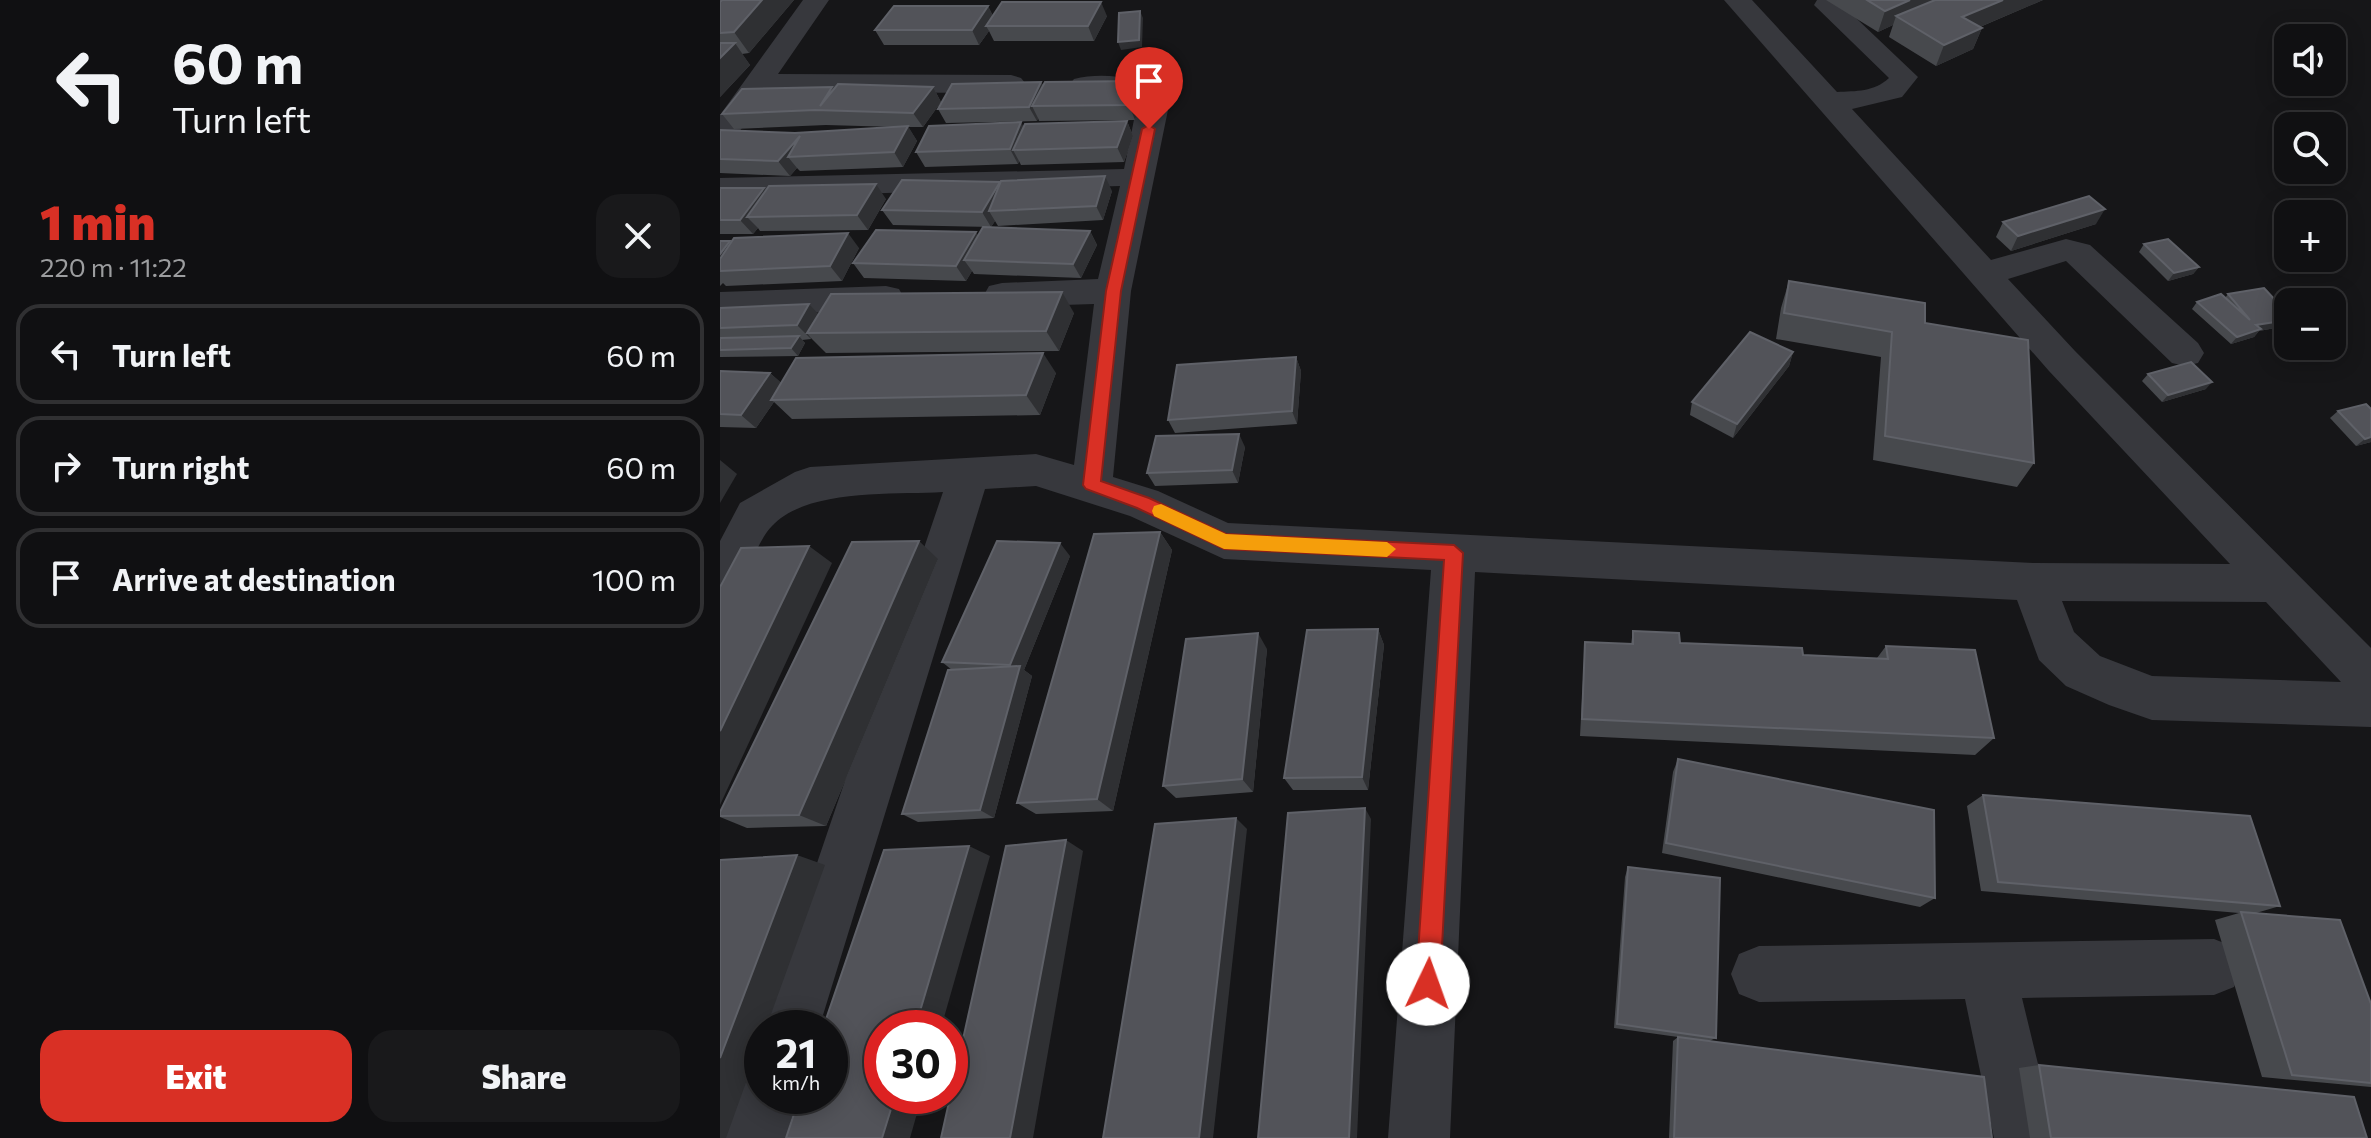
<!DOCTYPE html>
<html lang="en">
<head>
<meta charset="utf-8">
<style>
  :root { --surface:#101012; --page:#19191b; --text:#f1f3f6; --muted:#9c9d9f; --line:#303032; --accent:#d93025 }
  body { margin:0; font-family:Commissioner,sans-serif; background:var(--page); color:var(--text); height:100vh; display:flex; flex-direction:column; font-size:30px; white-space:nowrap }
  * { box-sizing:border-box; margin:0 }
  p { font-size:26px; color:var(--muted) }
  .icon { flex:none; width:44px; height:44px; fill:none; stroke:currentColor; stroke-width:2; stroke-linecap:round; stroke-linejoin:round }
  .map { position:relative; flex:1; overflow:hidden }
  .sheet { display:flex; flex-direction:column; background:var(--surface); width:720px }
  .sheet>* { flex:none }
  .banner { background:#101012; color:var(--text); overflow:hidden }
  .fabs { position:absolute; left:1554px; top:24px; display:grid; gap:16px }
  .fabs a { display:grid; place-items:center; width:72px; height:72px; border-radius:16px; background:var(--surface); box-shadow:0 4px 20px #0003,0 0 0 2px var(--line); font-size:40px }
  .speed { position:absolute; left:24px; top:1010px; display:flex; gap:16px; font-size:40px; font-weight:700; text-align:center }
  .speed>* { display:grid; place-content:center; width:104px; height:104px; border-radius:50%; background:var(--surface); box-shadow:0 4px 20px #0003,0 0 0 2px var(--line); line-height:1 }
  .speed small { font-size:20px; font-weight:400 }
  .speed .limit { border:12px solid #d22; background:#fff; color:#111 }
  .pin { position:absolute; display:grid; place-items:center; width:68px; height:68px; color:#fff; margin:-82px -34px; border-radius:50% 50% 50% 0; rotate:-45deg; box-shadow:0 0 8px #0007 }
  .pin .icon { rotate:45deg }
  .me { position:absolute; width:88px; margin:-44px; rotate:3deg; stroke-linejoin:round; filter:drop-shadow(0 0 6px #0008) }
  .turn { display:flex; align-items:center; gap:28px; height:168px; padding:0 40px; font-size:36px }
  .turn .icon { width:104px; height:104px; stroke-width:2.5 }
  .turn b { display:block; font-size:56px; line-height:68px }
  .round { display:grid; place-items:center; flex:none; width:84px; height:84px; border-radius:24px; background:var(--page) }
  .headline { display:flex; align-items:center; justify-content:space-between; height:136px; padding:0 40px }
  h1 { font-size:48px; font-weight:800; line-height:60px; color:var(--accent) }
  .primary-button { display:flex; gap:16px; margin-top:auto; padding:16px 40px }
  .primary-button a { flex:1; height:92px; border-radius:24px; background:var(--accent); color:#fff; font-size:32px; font-weight:800; line-height:92px; text-align:center }
  .primary-button a+a { background:var(--page); color:var(--text) }
  ul { padding:0; list-style:none }
  li { display:flex; align-items:center; gap:24px; height:100px; margin:0 16px 12px; padding:0 24px; border:4px solid var(--line); border-radius:24px }
  li div { flex:1 }
  li b { display:block; font-size:30px }
  li em { font-style:normal }
  main { display:flex; flex:1; min-height:0 }
  .map>svg:first-child { display:block }
  .lines { fill:none; stroke-linecap:round; stroke-linejoin:round }
  .minor { fill:#37383d; fill-rule:evenodd }
  .wall { fill:#47494d }
  .shaded-wall { fill:#2f3033 }
  .building { fill:#525359; stroke:#5f6168; stroke-width:2 }
  .route { fill:#d93025; stroke:#8d1f18; stroke-width:2 }
  .slow { fill:#f59e0b }
</style>
</head>
<body>
<main>
<section class="sheet">
<div class="banner">
<div class="turn"><svg class="icon" aria-label="left" viewBox="0 0 24 24"><path d="M17 20v-9H6M10 6l-5 5 5 5"/></svg><div><b>60 m</b>Turn left</div></div>
</div>
<div class="headline"><div><h1>1 min</h1><p>220 m · 11:22</p></div><a class="round"><svg class="icon" aria-label="close" viewBox="0 0 24 24"><path d="M6 6l12 12M18 6L6 18"/></svg></a></div>
<ul>
<li><svg class="icon" aria-label="left" viewBox="0 0 24 24"><path d="M17 20v-9H6M10 6l-5 5 5 5"/></svg><div><b>Turn left</b></div><em>60 m</em></li>
<li><svg class="icon" aria-label="right" viewBox="0 0 24 24"><path d="M7 20v-9h11M14 6l5 5-5 5"/></svg><div><b>Turn right</b></div><em>60 m</em></li>
<li><svg class="icon" aria-label="arrive" viewBox="0 0 24 24"><path d="M6 21V4h12l-3 4 3 4H6"/></svg><div><b>Arrive at destination</b></div><em>100 m</em></li>
</ul>
<div class="primary-button"><a>Exit</a><a>Share</a></div>
</section>
<div class="map">
<svg width="1651" height="1138" viewBox="0 0 1651 1138">
  <rect width="100%" height="100%" fill="#161618"/>
  <g class="lines">
    <g class="minor">
      <path d="M83 0H109L58 74 291 75 301 78 306 84 301 90 291 93 46 92 11 144 0 146V115Z"/>
      <path d="M1004 0H1032L1117 92C1136 91 1154 92 1169 78L1094 5 1097 0H1117L1198 77 1182 97 1132 109 1271 260 1346 239 1370 245 1478 343 1484 353 1478 363 1465 366 1452 363 1346 261 1288 279 1355 351 1651 648V727L1432 720 1389 705 1346 686 1319 660 1297 600 755 572 730 1138H668L711 570 504 559 410 516 316 486 265 489 99 1028H42V1031L41 1028 223 492C173 495 88 488 52 526 38 540 25 578 16 597L0 603V541L20 503 75 472 90 467 316 454 354 465 374 304 282 307 269 304 264 295 269 286 282 283 378 279 400 186 0 198V178L404 169 418 100C398 90 375 96 354 91L349 85 354 79C382 72 416 77 442 89L449 105 411 291 393 477 438 491 508 523 1313 563 1510 564 1329 371ZM1342 601 1546 602 1621 682 1432 676 1380 656 1354 632Z"/>
      <path d="M166 286 179 289 184 298 179 307 166 310 0 316V292Z"/>
      <path d="M1494 939 1514 947 1522 967 1514 987 1494 995 1302 998 1336 1138H1274L1245 999 1039 1002 1019 994 1011 974 1019 954 1039 946Z"/>
      <path d="M42 1068V1096H78L66 1138H4L27 1075Z"/>
    </g>
  </g>
  <g class="wall">
    <path d="M0 0H74L29 53 22 54 30 65 0 97Z"/>
    <path d="M1106 0H1323L1260 27 1262 28 1253 49 1216 66 1169 37 1173 25 1158 32Z"/>
    <path d="M268 6 273 16H387L374 41H274L269 31 259 45H164L155 30Z"/>
    <path d="M419 81 424 96 415 120 319 121 318 118 317 121 226 123 218 109 321 82 323 85Z"/>
    <path d="M213 87 221 102 203 127H188L197 141 183 167 80 171 77 168 70 176 0 173V130L75 133 176 127 106 125 14 129 2 114 113 90Z"/>
    <path d="M407 121 413 136 404 162 301 165 299 161 298 164 205 167 196 152 304 127Z"/>
    <path d="M0 188 46 190 166 199 148 230 40 231 38 228 33 234H0Z"/>
    <path d="M392 191 383 220 278 226 275 221 271 227 173 225 162 210Z"/>
    <path d="M1283 222 1376 224 1291 251 1276 237Z"/>
    <path d="M370 231 377 245 361 278 254 274 252 271 246 281 144 278 133 263 258 236Z"/>
    <path d="M0 241 11 242 139 248 122 281 6 286 3 283 0 286Z"/>
    <path d="M1424 244 1479 267 1473 274 1448 281 1419 252Z"/>
    <path d="M1069 281 1205 323 1314 463 1297 487 1153 460 1161 357 1056 339 1061 308Z"/>
    <path d="M1508 294 1566 326 1539 331 1534 337 1511 344 1472 309 1477 302 1505 298Z"/>
    <path d="M0 308 99 314 354 313 339 351 106 353 91 338V339L82 340 85 343 78 356 0 357Z"/>
    <path d="M1073 352 1069 366 1013 438 970 415 972 402Z"/>
    <path d="M576 357 581 371 577 424 455 433 448 420Z"/>
    <path d="M0 371 50 373 61 383 336 373 320 415 72 419 54 402 36 428 0 427Z"/>
    <path d="M1428 374 1486 389 1442 402 1422 381Z"/>
    <path d="M1618 411 1651 442 1636 446 1610 418Z"/>
    <path d="M525 447 518 483 435 486 427 473Z"/>
    <path d="M440 532 452 550 393 811 316 814 297 803Z"/>
    <path d="M350 556 304 670 312 676 274 818 198 822 182 814 232 670 222 662Z"/>
    <path d="M218 559 106 826 27 828 0 817V812Z"/>
    <path d="M658 629 664 645 648 790H573L564 778Z"/>
    <path d="M913 631 960 643 1083 655 1157 658 1166 646 1274 738 1255 755 860 736 865 642 911 644Z"/>
    <path d="M547 649 533 792 456 798 443 786Z"/>
    <path d="M958 759 1215 898 1200 907 942 853 953 772Z"/>
    <path d="M1263 795 1560 906 1536 913 1651 1004V1087L1542 1077 1495 920 1519 913 1261 891 1247 806Z"/>
    <path d="M908 867 996 1038 989 1041 1272 1138H949L953 1041 958 1037 965 1038 894 1028 905 877Z"/>
    <path d="M1319 1065 1647 1138H1310L1299 1068Z"/>
  </g>
  <g class="shaded-wall">
    <path d="M42 0H74L29 53 14 32Z"/>
    <path d="M1190 0H1231L1176 16 1173 25 1158 32 1165 11Z"/>
    <path d="M1283 0H1323L1234 38 1242 17Z"/>
    <path d="M381 2 387 16 374 41 368 26Z"/>
    <path d="M268 6 275 20 266 26 269 31 259 45 252 30Z"/>
    <path d="M420 11 423 18 422 47 401 50 398 42Z"/>
    <path d="M1262 28 1253 49 1216 66 1224 45Z"/>
    <path d="M15 43 30 65 0 97V58Z"/>
    <path d="M419 81 424 96 415 120 409 105Z"/>
    <path d="M321 82 329 97 312 106 318 118 317 121 309 107Z"/>
    <path d="M213 87 221 102 203 127 193 113Z"/>
    <path d="M407 121 413 136 404 162 397 147Z"/>
    <path d="M301 122 309 137 293 150 299 161 298 164 290 149Z"/>
    <path d="M188 126 197 141 183 167 174 152Z"/>
    <path d="M80 136 68 157 77 168 70 176 58 161Z"/>
    <path d="M385 176 392 191 383 220 376 206Z"/>
    <path d="M280 182 288 196 269 211 275 221 271 227 262 212Z"/>
    <path d="M156 184 166 199 148 230 137 215Z"/>
    <path d="M44 188 57 203 27 217 38 228 33 234 20 220Z"/>
    <path d="M1385 209 1376 224 1291 251 1298 236Z"/>
    <path d="M370 231 377 245 361 278 353 264Z"/>
    <path d="M256 232 266 247 244 260 252 271 246 281 236 266Z"/>
    <path d="M128 233 139 248 122 281 110 266Z"/>
    <path d="M10 241 23 255 0 271V254Z"/>
    <path d="M1479 267 1473 274 1448 281 1454 273Z"/>
    <path d="M342 292 354 313 339 351 326 331Z"/>
    <path d="M89 304 102 318 87 333 91 338V339L77 325Z"/>
    <path d="M1568 320V324L1566 326 1539 331 1534 337 1511 344 1517 337 1536 325Z"/>
    <path d="M79 336 85 343 78 356 71 348Z"/>
    <path d="M1073 352 1069 366 1013 438 1017 424Z"/>
    <path d="M323 353 336 373 320 415 306 395Z"/>
    <path d="M576 357 581 371 577 424 572 411Z"/>
    <path d="M50 373 65 386 51 400 54 402 36 428 21 415Z"/>
    <path d="M1492 382 1486 389 1442 402 1448 395Z"/>
    <path d="M519 434 525 447 518 483 512 470Z"/>
    <path d="M1651 437V442L1636 446 1645 439Z"/>
    <path d="M0 460 17 474 0 503Z"/>
    <path d="M440 532 452 550 393 811 377 799Z"/>
    <path d="M199 541 218 559 106 826 79 815Z"/>
    <path d="M340 543 350 556 304 670 312 676 274 818 260 810 298 672 290 665Z"/>
    <path d="M89 546 112 563 0 805V731Z"/>
    <path d="M658 629 664 645 648 790 642 777Z"/>
    <path d="M538 633 547 649 533 792 522 779Z"/>
    <path d="M645 808 651 819 637 1138H629Z"/>
    <path d="M516 818 527 829 493 1138H479Z"/>
    <path d="M346 840 363 851 313 1138H290Z"/>
    <path d="M249 846 270 856 221 1028H195Z"/>
    <path d="M77 855 105 865 46 1028H42V1038L6 1138H0V1058Z"/>
    <path d="M175 1096H202L190 1138H162Z"/>
  </g>
  <g class="building">
    <path d="M2 0H42L14 32 0 33V2Z"/>
    <path d="M1147 0H1190L1165 11Z"/>
    <path d="M1215 0H1283L1242 17 1262 28 1224 45 1176 16Z"/>
    <path d="M282 2H381L368 26H266Z"/>
    <path d="M174 6H268L252 30H155Z"/>
    <path d="M420 11 419 40 398 42 399 13Z"/>
    <path d="M0 43H15L0 58Z"/>
    <path d="M419 81 409 105 312 106 325 82Z"/>
    <path d="M321 82 309 107 218 109 232 84Z"/>
    <path d="M118 84 213 87 193 113 95 110 2 114 22 89 112 87 100 106Z"/>
    <path d="M407 121 397 147 293 150 305 124Z"/>
    <path d="M301 122 290 149 196 152 209 126Z"/>
    <path d="M188 126 174 152 68 157 80 136 58 161 0 159V130L75 133Z"/>
    <path d="M385 176 376 206 269 211 281 181Z"/>
    <path d="M182 180 280 182 262 212 162 210Z"/>
    <path d="M156 184 137 215 27 217 49 186Z"/>
    <path d="M0 188H44L20 220H0Z"/>
    <path d="M1369 196 1385 209 1298 236 1283 222Z"/>
    <path d="M263 227 370 231 353 264 244 260Z"/>
    <path d="M156 230 256 232 236 266 133 263Z"/>
    <path d="M128 233 110 266 0 271V259L14 238Z"/>
    <path d="M1448 239 1479 267 1454 273 1424 244Z"/>
    <path d="M0 241H10L0 254Z"/>
    <path d="M1069 281 1205 303V323L1308 340 1314 463 1165 436 1172 332 1064 313Z"/>
    <path d="M1544 288 1568 314V320L1536 325 1541 329 1517 337 1477 302 1501 294 1530 320 1508 294Z"/>
    <path d="M342 292 326 331 87 333 111 294Z"/>
    <path d="M89 304 77 325 0 328V308Z"/>
    <path d="M1030 332 1073 352 1017 424 972 402Z"/>
    <path d="M79 336 71 348 0 350V338Z"/>
    <path d="M323 353 306 395 51 400 76 358Z"/>
    <path d="M576 357 572 411 448 420 457 365Z"/>
    <path d="M1471 362 1492 382 1448 395 1428 374Z"/>
    <path d="M0 371 50 373 21 415 0 414Z"/>
    <path d="M1646 404 1651 409V437L1645 439 1618 411Z"/>
    <path d="M519 434 512 470 427 473 436 436Z"/>
    <path d="M440 532 377 799 297 803 374 534Z"/>
    <path d="M199 541 79 815 0 816V812L132 542Z"/>
    <path d="M277 541 340 543 290 665 222 662Z"/>
    <path d="M89 546 0 731V587L21 548Z"/>
    <path d="M658 629 642 777 564 778 587 630Z"/>
    <path d="M913 631 959 633 960 643 1082 648 1083 655 1168 659 1166 646 1255 650 1274 738 862 719 865 642 913 644Z"/>
    <path d="M538 633 522 779 443 786 466 639Z"/>
    <path d="M300 666 260 810 182 814 228 670Z"/>
    <path d="M958 759 1214 810 1215 898 946 843Z"/>
    <path d="M1263 795 1530 816 1560 906 1278 882Z"/>
    <path d="M645 808 629 1138H538L568 813Z"/>
    <path d="M516 818 479 1138H383L435 824Z"/>
    <path d="M346 840 290 1138H221L286 846Z"/>
    <path d="M249 846 195 1028H162V1096H175L162 1138H66L80 1096H110V1028H103L164 850Z"/>
    <path d="M77 855 0 1058V860Z"/>
    <path d="M908 867 1000 878 996 1038 897 1024Z"/>
    <path d="M1521 912 1620 920 1651 1004V1083L1572 1075Z"/>
    <path d="M958 1037 1264 1077 1272 1138H954Z"/>
    <path d="M1319 1065 1634 1097 1647 1138H1331Z"/>
  </g>
  <path class="route" d="M429 125 435 129 401 291 381 481 429 498 506 534 734 545 743 553 720 984 716 992 708 996 699 992 696 984 724 560 504 549 417 508 366 489 363 485 386 291 422 129Z"/>
  <path class="slow" d="M441 504 506 534 667 542 676 549 667 557 504 549 434 516 432 511 434 506Z"/>
</svg>
<div class="fabs">
<a><svg class="icon" aria-label="sound" viewBox="0 0 24 24"><path d="M4 9h4l5-4v14l-5-4H4zM17 9q2 3 0 6"/></svg></a>
<a><svg class="icon" aria-label="search" viewBox="0 0 24 24"><circle cx="10" cy="10" r="6"/><path d="M15 15l6 6"/></svg></a>
<a>+</a>
<a>−</a>
</div>
<div class="speed"><div>21<small>km/h</small></div><div class="limit">30</div></div>
<div class="pin" style="left:429px;top:129px;background:#d93025"><svg class="icon" aria-label="arrive" viewBox="0 0 24 24"><path d="M6 21V4h12l-3 4 3 4H6"/></svg></div>
<svg class="me" style="left:708px;top:984px" viewBox="-20 -20 40 40"><circle r="19" fill="#fff"/><path d="M0-13L10 11 0 6-10 11z" fill="#d93025"/></svg>
</div>
</main>
</body>
</html>
